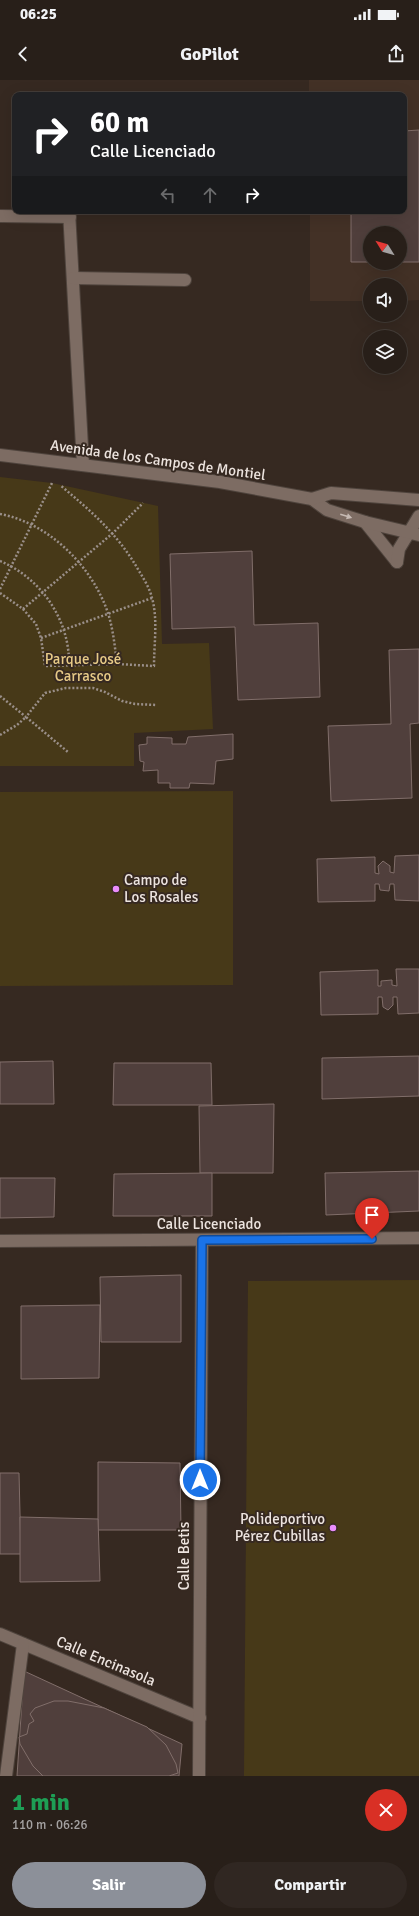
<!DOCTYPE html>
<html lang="es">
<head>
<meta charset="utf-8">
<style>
  :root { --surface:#281f19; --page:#302722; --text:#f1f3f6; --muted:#a5a2a2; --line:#443d38; --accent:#8c9099 }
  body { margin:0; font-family:Signika,sans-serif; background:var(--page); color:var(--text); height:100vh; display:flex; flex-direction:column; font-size:15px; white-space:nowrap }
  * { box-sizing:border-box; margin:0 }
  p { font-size:13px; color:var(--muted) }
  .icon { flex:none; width:22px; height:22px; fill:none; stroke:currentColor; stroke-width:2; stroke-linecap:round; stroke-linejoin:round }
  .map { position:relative; height:1696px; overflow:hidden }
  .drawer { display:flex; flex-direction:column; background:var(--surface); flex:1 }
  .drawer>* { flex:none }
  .banner { position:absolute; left:12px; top:12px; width:395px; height:122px; border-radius:8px; box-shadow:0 4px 16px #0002,0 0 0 1px var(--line); background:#202124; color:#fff; overflow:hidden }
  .needle { width:26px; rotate:307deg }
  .buttons { position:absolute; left:363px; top:146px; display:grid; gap:8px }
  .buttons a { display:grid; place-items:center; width:44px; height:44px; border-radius:50%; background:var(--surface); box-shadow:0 4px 16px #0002,0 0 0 1px var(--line); font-size:20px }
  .pin { position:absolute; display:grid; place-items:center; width:34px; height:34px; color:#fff; margin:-41px -17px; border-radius:50% 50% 50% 0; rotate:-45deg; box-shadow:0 0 4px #0007 }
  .pin .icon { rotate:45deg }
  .me { position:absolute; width:44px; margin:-22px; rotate:0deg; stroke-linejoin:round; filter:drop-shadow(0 0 3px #0008) }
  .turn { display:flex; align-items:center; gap:14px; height:84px; padding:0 12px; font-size:18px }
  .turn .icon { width:52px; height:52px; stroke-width:2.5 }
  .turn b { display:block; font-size:28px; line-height:34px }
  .lanes { display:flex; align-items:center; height:38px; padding:0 12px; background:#0003; justify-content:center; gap:20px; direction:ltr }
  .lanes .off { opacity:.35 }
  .round { display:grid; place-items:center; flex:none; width:42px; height:42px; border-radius:21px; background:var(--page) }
  .head { display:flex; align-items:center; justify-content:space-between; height:68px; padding:0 12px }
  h1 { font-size:24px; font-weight:800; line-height:30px; color:#1e9e55 }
  .button { display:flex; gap:8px; margin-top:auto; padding:8px 12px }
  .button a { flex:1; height:46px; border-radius:24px; background:var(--accent); color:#fff; font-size:16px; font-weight:800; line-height:46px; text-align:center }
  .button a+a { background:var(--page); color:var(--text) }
  .status { display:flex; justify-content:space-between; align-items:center; height:28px; padding:0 20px; background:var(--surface); direction:ltr }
  .status svg { height:11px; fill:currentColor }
  header { display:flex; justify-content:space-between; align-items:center; height:52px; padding:0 12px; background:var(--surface); font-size:18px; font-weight:800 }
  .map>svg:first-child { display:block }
  .built { fill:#433126; fill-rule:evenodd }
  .green { fill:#473918 }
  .building { fill:#503f3c; stroke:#816e6a }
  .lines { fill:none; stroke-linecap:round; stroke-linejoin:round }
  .lane-casing { stroke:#4f443d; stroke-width:14 }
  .street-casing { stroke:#4f443d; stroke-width:14 }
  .path { stroke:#9a8f89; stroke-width:2.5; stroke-dasharray:2 2; stroke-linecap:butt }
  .lane { stroke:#7d6c63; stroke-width:12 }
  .street { stroke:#7d6c63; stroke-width:12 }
  .oneway { fill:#c6bab4 }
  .route-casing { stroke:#114b97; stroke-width:10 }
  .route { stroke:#1a73e8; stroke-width:7 }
  .poi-dot { fill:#eb8dfc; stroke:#362921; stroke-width:1.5 }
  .labels { text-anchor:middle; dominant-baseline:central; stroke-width:4; stroke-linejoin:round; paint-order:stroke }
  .street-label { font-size:15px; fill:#ede4df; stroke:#362921 }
  .park-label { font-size:15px; fill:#e7ca87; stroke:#362921 }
  .poi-label { font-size:15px; fill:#ede4df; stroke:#362921; text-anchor:start }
</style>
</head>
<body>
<div class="status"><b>06:25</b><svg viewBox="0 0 49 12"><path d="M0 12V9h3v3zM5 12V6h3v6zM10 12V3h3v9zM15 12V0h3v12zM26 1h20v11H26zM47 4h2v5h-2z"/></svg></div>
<header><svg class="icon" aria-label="back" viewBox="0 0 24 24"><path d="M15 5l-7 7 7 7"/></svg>GoPilot<svg class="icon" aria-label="share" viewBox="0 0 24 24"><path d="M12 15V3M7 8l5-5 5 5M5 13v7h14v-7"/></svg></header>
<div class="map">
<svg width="419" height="1696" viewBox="0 0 419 1696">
  <rect width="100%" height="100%" fill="#362921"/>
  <path class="built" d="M309 0H419V220L400 221V205H370V221H310V131H404V15H309ZM370 153H400V183H370Z"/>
  <g class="green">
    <path d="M0 397 52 403 158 426 162 564 209 563 213 649 134 653V686H0Z"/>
    <path d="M233 711V905L0 906V712Z"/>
    <path d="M419 1200V1696H244L248 1201Z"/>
  </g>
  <g class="building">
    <path d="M419 50V182H400V153H370V182H351V131H404V51Z"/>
    <path d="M252 471 254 545 318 543 320 617 238 620 235 547 172 549 170 474Z"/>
    <path d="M419 569V643L410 644 412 718 331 721 328 646 391 644 389 570Z"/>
    <path d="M233 654V679L216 681 214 704 190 703 189 708H170V703H158V690L143 691 144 682 140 681 139 665 147 664V657L172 658V664H186L188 657Z"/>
    <path d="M419 775V821L395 820 394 804H390L389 811 380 810 379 804H375V821L318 822 317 779 375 777V793L379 794 378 786 383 781 390 786V792L394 793 395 776Z"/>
    <path d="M396 889H419V933L398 934 397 917H393V925L388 930 383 927 382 917H378V934L321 935 320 892 378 890V906H381V901L392 900V905L397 906Z"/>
    <path d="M419 976V1016L322 1019V978Z"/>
    <path d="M53 981 54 1024H0V982Z"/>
    <path d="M114 983H211L212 1025H113Z"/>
    <path d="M274 1024 273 1093H200L199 1026Z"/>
    <path d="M419 1091V1131L326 1135 325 1093Z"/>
    <path d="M212 1093V1136H113L114 1094Z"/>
    <path d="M0 1098H55L54 1137 0 1138Z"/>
    <path d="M181 1195V1262H101L100 1197Z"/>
    <path d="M100 1225 99 1298 21 1299V1226Z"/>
    <path d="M98 1382 180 1383 181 1450H98Z"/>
    <path d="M0 1393H19L21 1474H0Z"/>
    <path d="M20 1437 98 1439 100 1501 20 1502Z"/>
    <path d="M24 1591 182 1664 179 1696H17Z"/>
    <path d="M54 1621H68L104 1628 147 1647 166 1665 176 1684 178 1693 169 1696H43L33 1686 20 1664 19 1657 27 1654 29 1644 34 1641 30 1634 35 1628Z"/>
  </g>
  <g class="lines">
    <defs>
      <g id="lane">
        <path d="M365 442 397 482"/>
        <path d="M397 482 399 469 419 436"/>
      </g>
      <g id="street">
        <path d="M69 131 83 385"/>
        <path d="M0 136 70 137"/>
        <path d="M73 198 185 200"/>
        <path d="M0 375 220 402 312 419 327 430 365 442 419 455"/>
        <path d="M312 419 331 413 419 420"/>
        <path d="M0 1161 419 1158"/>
        <path d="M0 1554 200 1638"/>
        <path d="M6 1696 23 1564"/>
        <path d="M199 1696 202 1160"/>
      </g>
    </defs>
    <use href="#lane" class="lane-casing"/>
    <use href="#street" class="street-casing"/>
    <g class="path">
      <path d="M0 434C49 443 92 486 108 533 113 549 115 567 117 584"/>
      <path d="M0 481C41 498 70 540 69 585"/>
      <path d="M0 509 52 403"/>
      <path d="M0 513 23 529 113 453 143 423"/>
      <path d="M23 529 36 544 41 558 45 586 117 584 154 586C154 564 158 539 152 518 150 509 144 499 139 491 118 454 92 432 60 405"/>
      <path d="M41 558 152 518"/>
      <path d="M0 616 26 637 45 613 66 608H93L105 612 122 621 135 624 156 625"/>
      <path d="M0 655 17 645 26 637 68 672"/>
    </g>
    <use href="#lane" class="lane"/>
    <use href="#street" class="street"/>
  </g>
  <defs><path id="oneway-solid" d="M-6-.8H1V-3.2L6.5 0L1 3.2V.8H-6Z"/></defs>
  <use class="oneway" href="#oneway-solid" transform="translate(346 436) rotate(17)"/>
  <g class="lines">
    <defs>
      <path id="route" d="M200 1400 202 1160 372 1159"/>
    </defs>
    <use href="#route" class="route-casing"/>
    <use href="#route" class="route"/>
  </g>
  <g class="poi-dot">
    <circle cx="116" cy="809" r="4"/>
    <circle cx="333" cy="1448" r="4"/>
  </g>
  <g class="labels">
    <g class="street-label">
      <text transform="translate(158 380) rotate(8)">Avenida de los Campos de Montiel</text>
      <text x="209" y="1144">Calle Licenciado</text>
      <text transform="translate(184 1476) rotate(-90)">Calle Betis</text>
      <text transform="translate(106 1581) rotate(23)">Calle Encinasola</text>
    </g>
    <g class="park-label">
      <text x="83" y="579">Parque José<tspan x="83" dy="17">Carrasco</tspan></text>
    </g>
    <g class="poi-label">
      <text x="124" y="800">Campo de<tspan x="124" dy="17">Los Rosales</tspan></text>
      <text x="325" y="1439" text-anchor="end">Polideportivo<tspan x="325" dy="17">Pérez Cubillas</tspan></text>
    </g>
  </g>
</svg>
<div class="buttons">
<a><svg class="needle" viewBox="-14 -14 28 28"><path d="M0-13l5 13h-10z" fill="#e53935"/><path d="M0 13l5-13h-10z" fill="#a5a2a2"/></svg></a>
<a><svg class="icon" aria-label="sound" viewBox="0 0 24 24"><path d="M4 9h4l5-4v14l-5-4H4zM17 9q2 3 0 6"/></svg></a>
<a><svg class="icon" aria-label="layers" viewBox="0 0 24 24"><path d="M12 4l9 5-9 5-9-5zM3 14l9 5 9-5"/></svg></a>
</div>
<div class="pin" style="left:372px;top:1159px;background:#d93025"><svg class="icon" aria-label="arrive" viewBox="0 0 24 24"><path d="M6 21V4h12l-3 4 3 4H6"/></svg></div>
<svg class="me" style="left:200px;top:1400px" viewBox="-20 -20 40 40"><circle r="17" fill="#1a73e8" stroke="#fff" stroke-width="3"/><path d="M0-11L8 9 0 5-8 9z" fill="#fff"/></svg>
<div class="banner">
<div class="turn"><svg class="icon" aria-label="right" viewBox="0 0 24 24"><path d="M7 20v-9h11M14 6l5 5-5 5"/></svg><div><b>60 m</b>Calle Licenciado</div></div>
<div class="lanes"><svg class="icon off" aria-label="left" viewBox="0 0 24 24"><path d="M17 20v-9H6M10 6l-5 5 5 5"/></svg><svg class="icon off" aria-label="ahead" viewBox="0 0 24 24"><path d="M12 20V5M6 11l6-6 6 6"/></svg><svg class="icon" aria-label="right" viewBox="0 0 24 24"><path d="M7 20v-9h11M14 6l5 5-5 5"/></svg></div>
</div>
</div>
<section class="drawer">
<div class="head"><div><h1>1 min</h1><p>110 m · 06:26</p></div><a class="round" style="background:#d93025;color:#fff"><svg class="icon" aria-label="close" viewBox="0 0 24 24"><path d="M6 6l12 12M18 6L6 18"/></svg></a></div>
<div class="button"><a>Salir</a><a>Compartir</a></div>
</section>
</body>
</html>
